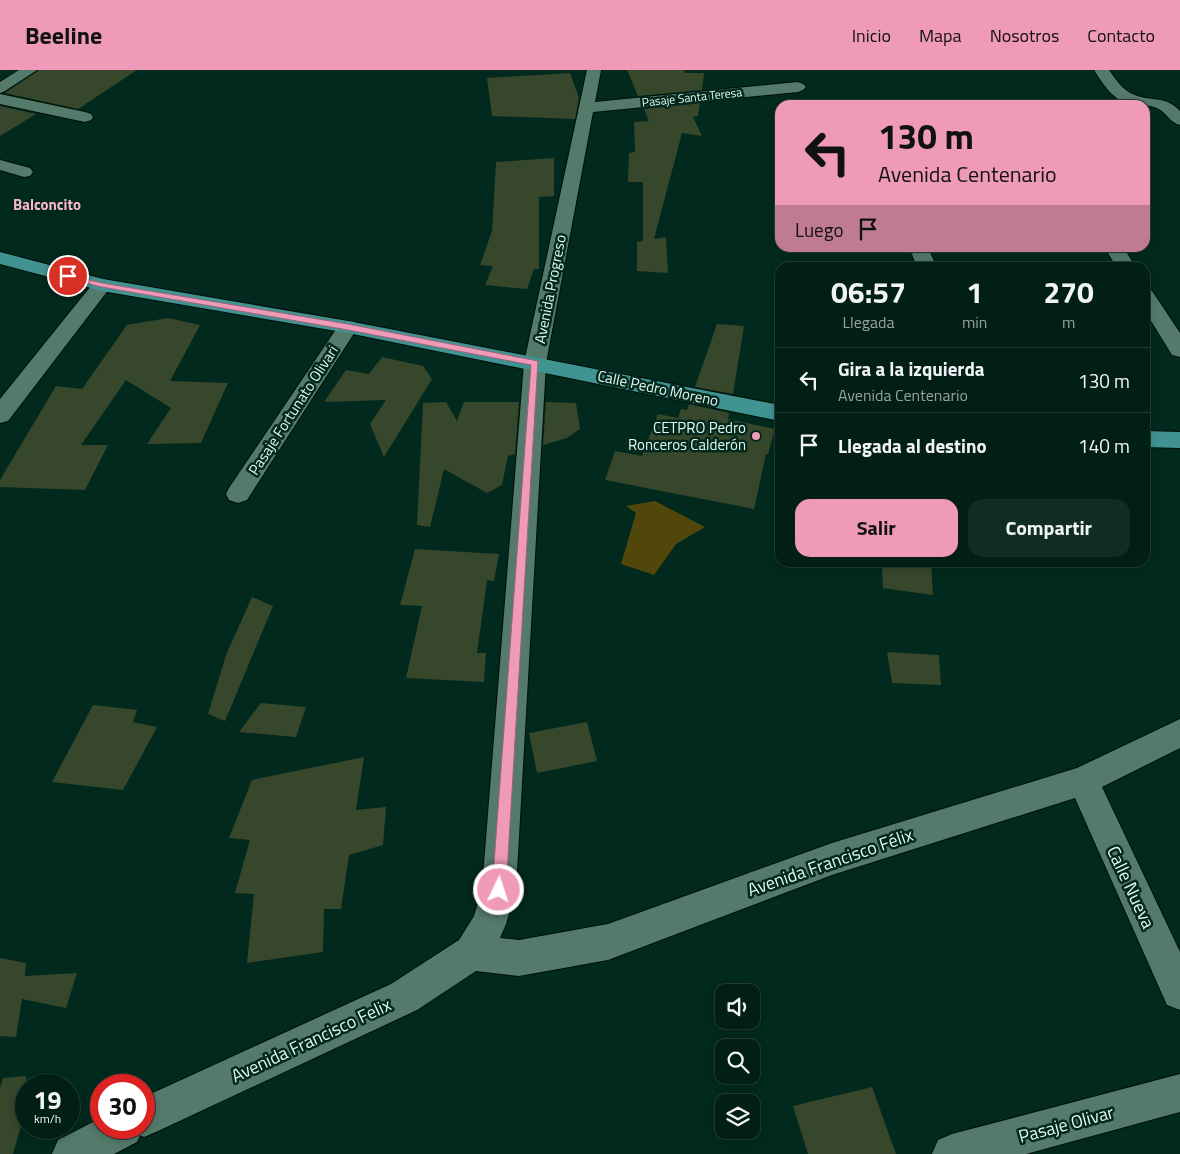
<!DOCTYPE html>
<html lang="es">
<head>
<meta charset="utf-8">
<style>
  :root { --surface:#021f16; --page:#102c23; --text:#f1f3f6; --muted:#96a2a1; --line:#233d35; --accent:#ef9ab8 }
  body { margin:0; font-family:"Titillium Web",sans-serif; background:var(--page); color:var(--text); height:100vh; display:flex; flex-direction:column; font-size:19px; white-space:nowrap }
  * { box-sizing:border-box; margin:0 }
  p { font-size:16px; color:var(--muted) }
  .icon { flex:none; width:28px; height:28px; fill:none; stroke:currentColor; stroke-width:2; stroke-linecap:round; stroke-linejoin:round }
  .map { position:relative; flex:1; overflow:hidden }
  .details { position:absolute; left:775px; top:192px; width:375px; height:305px; display:flex; flex-direction:column; background:var(--surface); border-radius:15px; box-shadow:0 2px 8px #0003,0 0 0 1px var(--line) }
  .details>* { flex:none }
  .hud { position:absolute; left:775px; top:30px; width:375px; height:152px; border-radius:15px; box-shadow:0 2px 8px #0003,0 0 0 1px var(--line); background:#ef9ab8; color:#111; overflow:hidden }
  .fabs { position:absolute; left:715px; top:914px; display:grid; gap:10px }
  .fabs a { display:grid; place-items:center; width:45px; height:45px; border-radius:10px; background:var(--surface); box-shadow:0 2px 8px #0003,0 0 0 1px var(--line); font-size:25px }
  .speed { position:absolute; left:15px; top:1004px; display:flex; gap:10px; font-size:25px; font-weight:700; text-align:center }
  .speed>* { display:grid; place-content:center; width:65px; height:65px; border-radius:50%; background:var(--surface); box-shadow:0 2px 8px #0003,0 0 0 1px var(--line); line-height:1 }
  .speed small { font-size:12px; font-weight:400 }
  .speed .limit { border:8px solid #d22; background:#fff; color:#111 }
  .pin { position:absolute; display:grid; place-items:center; width:42px; height:42px; color:#fff; margin:-21px; border:2px solid #fff; border-radius:50%; box-shadow:0 1px 5px #0007 }
  .me { position:absolute; width:55px; margin:-28px; rotate:4deg; stroke-linejoin:round; filter:drop-shadow(0 0 4px #0008) }
  .turn { display:flex; align-items:center; gap:18px; height:105px; padding:0 20px; font-size:22px }
  .turn .icon { width:65px; height:65px; stroke-width:2.5 }
  .turn b { display:block; font-size:35px; line-height:42px }
  .then { display:flex; align-items:center; height:48px; padding:0 20px; background:#0003; gap:10px; font-size:19px }
  .eta { display:flex; justify-content:space-evenly; align-items:center; height:85px; text-align:center }
  .eta b { font-size:30px; font-weight:700; line-height:35px }
  .primary-button { display:flex; gap:10px; margin-top:auto; padding:10px 20px }
  .primary-button a { flex:1; height:58px; border-radius:15px; background:var(--accent); color:#111; font-size:20px; font-weight:700; line-height:58px; text-align:center }
  .primary-button a+a { background:var(--page); color:var(--text) }
  ul { padding:0; list-style:none }
  li { display:flex; align-items:center; gap:15px; height:65px; padding:0 20px; border-top:1px solid var(--line) }
  li div { flex:1 }
  li b { display:block; font-size:19px }
  li em { font-style:normal }
  header { display:flex; align-items:center; gap:30px; box-sizing:border-box; height:70px; padding:0 25px; background:var(--accent); color:#111 }
  header strong { font-size:24px }
  nav { display:flex; gap:28px; margin-inline-start:auto; font-size:18px }
  .map>svg:first-child { display:block }
  .forest { fill:#51470a }
  .building { fill:#37472c }
  .lines { fill:none; stroke-linecap:round; stroke-linejoin:round }
  .minor-casing { stroke:#001008; stroke-width:2 }
  .major-casing { stroke:#001008; stroke-width:2 }
  .minor { fill:#547a6b; fill-rule:evenodd }
  .major { fill:#419391; fill-rule:evenodd }
  .route { fill:#ef9ab8; stroke:#9b6478 }
  .poi-dot { fill:#ef9ab8; stroke:#02291d; stroke-width:2 }
  .labels { text-anchor:middle; dominant-baseline:central; stroke-width:5; stroke-linejoin:round; paint-order:stroke }
  .far-street-label { font-size:12px; fill:#e2f7ee; stroke:#02291d }
  .far-quarter-label { font-size:15px; font-weight:bold; fill:#f8b7cc; stroke:#02291d }
  .street-label { font-size:15px; fill:#e2f7ee; stroke:#02291d }
  .poi-label { font-size:15px; fill:#e2f7ee; stroke:#02291d; text-anchor:end }
  .near-street-label { font-size:18px; fill:#e2f7ee; stroke:#02291d }
</style>
</head>
<body>
<header>
<strong>Beeline</strong>
<nav><a>Inicio</a><a>Mapa</a><a>Nosotros</a><a>Contacto</a></nav>
</header>
<div class="map">
<svg width="1180" height="1084" viewBox="0 0 1180 1084">
  <rect width="100%" height="100%" fill="#02291d"/>
  <path class="forest" d="M655 431 705 457 676 474 654 505 621 494 636 443 626 436Z"/>
  <g class="building">
    <path d="M39 0H137L78 39 5 23Z"/>
    <path d="M627 0H684L685 3H704L702 20 638 26Z"/>
    <path d="M570 3 579 28 575 49 492 46 487 8Z"/>
    <path d="M700 33 698 46 693 47 702 66 682 63 654 169 666 167 668 203 637 201V172L643 171V112H628L629 83 635 82 634 52 649 51 644 39Z"/>
    <path d="M0 36 36 44 0 66Z"/>
    <path d="M554 88V126L539 127V199H534L527 219 485 215 493 196 480 195 492 161 496 92Z"/>
    <path d="M168 248 200 255 170 311 228 313 201 373 147 374 171 338 126 310 81 375H108L85 420 0 417V410L56 316 82 319 127 255Z"/>
    <path d="M717 254 744 256 733 324 695 317Z"/>
    <path d="M382 287 423 296 432 309 384 387 370 354 386 330 324 332 346 300 369 304Z"/>
    <path d="M446 332 457 351 464 332H519L515 384 508 386 502 415 487 423 444 399 430 457 417 455 423 333Z"/>
    <path d="M546 332 576 333 580 359 567 368 543 375Z"/>
    <path d="M689 334 729 343 728 349 775 359 768 384H766L754 439 605 410 615 381 642 386 658 344 678 348 681 339 687 340Z"/>
    <path d="M415 479 499 484 494 511 487 510 477 583H486L484 612 406 608 422 536 400 535Z"/>
    <path d="M882 492H931L933 525 883 518Z"/>
    <path d="M252 527 273 536 225 651 208 644 226 585Z"/>
    <path d="M887 582 939 585 941 615 892 613Z"/>
    <path d="M261 633 306 637 296 667 239 662Z"/>
    <path d="M93 635 137 640 133 652 157 657 123 720 52 712Z"/>
    <path d="M587 652 597 691 537 703 529 663Z"/>
    <path d="M364 687 356 740 386 737 383 775 349 785 341 839H324L323 882 247 893 254 824 235 823 250 770 229 768 252 710Z"/>
    <path d="M0 888 26 893 25 906 77 903 66 938 22 929 16 967 0 966Z"/>
    <path d="M26 1006V1038L13 1084H0V1018L3 1008Z"/>
    <path d="M872 1017 896 1084H808L793 1036Z"/>
  </g>
  <g class="lines">
    <defs>
      <g id="minor">
        <path d="M19 0H37L5 21 0 23V12Z"/>
        <path d="M587 0H601L595 32 798 12 803 14 806 17 803 20 798 22 593 42 546 293 516 819 506 854 500 868 519 870 608 854 832 773 1077 698 1180 649V678L1102 717 1180 882V940L1167 935 1075 728 832 805 608 890 519 906 476 901 417 940 158 1061 144 1067 140 1065 137 1072 114 1084H52L58 1070 101 1048V1058H144V1027L391 914 459 870 474 846 482 819 524 293Z"/>
        <path d="M1094 0H1109C1116 10 1123 21 1135 25 1152 32 1165 25 1180 41V55C1171 53 1167 44 1159 39 1150 34 1142 36 1133 35 1113 31 1104 15 1094 0Z"/>
        <path d="M0 24 85 42 91 44 93 47 91 50 85 52 0 34Z"/>
        <path d="M0 90 30 98 33 102 30 106 24 107 0 100Z"/>
        <path d="M922 178 929 180 937 198H917L912 184 915 180Z"/>
        <path d="M1105 178H1124L1136 198H1117Z"/>
        <path d="M102 209 109 211 112 215 109 219 8 351 0 353V329L95 211Z"/>
        <path d="M1145 219 1152 221 1180 263V287L1172 285 1145 241Z"/>
        <path d="M348 251 355 252 358 257 247 430 238 433 229 430 226 424 229 418 341 252Z"/>
        <path d="M1180 1004V1042L1026 1084H932L938 1070 952 1064Z"/>
      </g>
      <g id="major">
        <path d="M0 182 103 209 348 251 780 335V351L348 263 102 221 0 194Z"/>
        <path d="M1145 361 1180 362V378L1145 377Z"/>
      </g>
    </defs>
    <use href="#minor" class="minor-casing"/>
    <use href="#major" class="major-casing"/>
    <use href="#minor" class="minor"/>
    <use href="#major" class="major"/>
  </g>
  <path class="route" d="M65 204 102 213 348 254 538 291 506 820 504 824 499 827 494 824 492 820 531 295 348 260 102 217 65 208Z"/>
  <circle class="poi-dot" cx="756" cy="366" r="5"/>
  <g class="labels">
    <g class="far-street-label">
      <text transform="translate(692 27) rotate(-6)">Pasaje Santa Teresa</text>
    </g>
    <g class="far-quarter-label">
      <text x="47" y="134">Balconcito</text>
    </g>
    <g class="street-label">
      <text transform="translate(550 219) rotate(-79)">Avenida Progreso</text>
      <text transform="translate(658 318) rotate(12)">Calle Pedro Moreno</text>
      <text transform="translate(293 340) rotate(-57)">Pasaje Fortunato Olivari</text>
    </g>
    <g class="poi-label">
      <text x="746" y="357">CETPRO Pedro<tspan x="746" dy="17">Ronceros Calderón</tspan></text>
    </g>
    <g class="near-street-label">
      <text transform="translate(830 792) rotate(-19)">Avenida Francisco Félix</text>
      <text transform="translate(1131 817) rotate(65)">Calle Nueva</text>
      <text transform="translate(311 970) rotate(-25)">Avenida Francisco Felix</text>
      <text transform="translate(1066 1054) rotate(-15)">Pasaje Olivar</text>
    </g>
  </g>
</svg>
<div class="fabs">
<a><svg class="icon" aria-label="sound" viewBox="0 0 24 24"><path d="M4 9h4l5-4v14l-5-4H4zM17 9q2 3 0 6"/></svg></a>
<a><svg class="icon" aria-label="search" viewBox="0 0 24 24"><circle cx="10" cy="10" r="6"/><path d="M15 15l6 6"/></svg></a>
<a><svg class="icon" aria-label="layers" viewBox="0 0 24 24"><path d="M12 4l9 5-9 5-9-5zM3 14l9 5 9-5"/></svg></a>
</div>
<div class="speed"><div>19<small>km/h</small></div><div class="limit">30</div></div>
<div class="pin" style="left:68px;top:206px;background:#d93025"><svg class="icon" aria-label="arrive" viewBox="0 0 24 24"><path d="M6 21V4h12l-3 4 3 4H6"/></svg></div>
<svg class="me" style="left:499px;top:820px" viewBox="-20 -20 40 40"><circle r="17" fill="#ef9ab8" stroke="#fff" stroke-width="3"/><path d="M0-11L8 9 0 5-8 9z" fill="#fff"/></svg>
<div class="hud">
<div class="turn"><svg class="icon" aria-label="left" viewBox="0 0 24 24"><path d="M17 20v-9H6M10 6l-5 5 5 5"/></svg><div><b>130 m</b>Avenida Centenario</div></div>
<div class="then">Luego<svg class="icon" aria-label="arrive" viewBox="0 0 24 24"><path d="M6 21V4h12l-3 4 3 4H6"/></svg></div>
</div>
<section class="details">
<div class="eta">
<div><b>06:57</b><p>Llegada</p></div>
<div><b>1</b><p>min</p></div>
<div><b>270</b><p>m</p></div>
</div>
<ul>
<li><svg class="icon" aria-label="left" viewBox="0 0 24 24"><path d="M17 20v-9H6M10 6l-5 5 5 5"/></svg><div><b>Gira a la izquierda</b><p>Avenida Centenario</p></div><em>130 m</em></li>
<li><svg class="icon" aria-label="arrive" viewBox="0 0 24 24"><path d="M6 21V4h12l-3 4 3 4H6"/></svg><div><b>Llegada al destino</b></div><em>140 m</em></li>
</ul>
<div class="primary-button"><a>Salir</a><a>Compartir</a></div>
</section>
</div>
</body>
</html>
